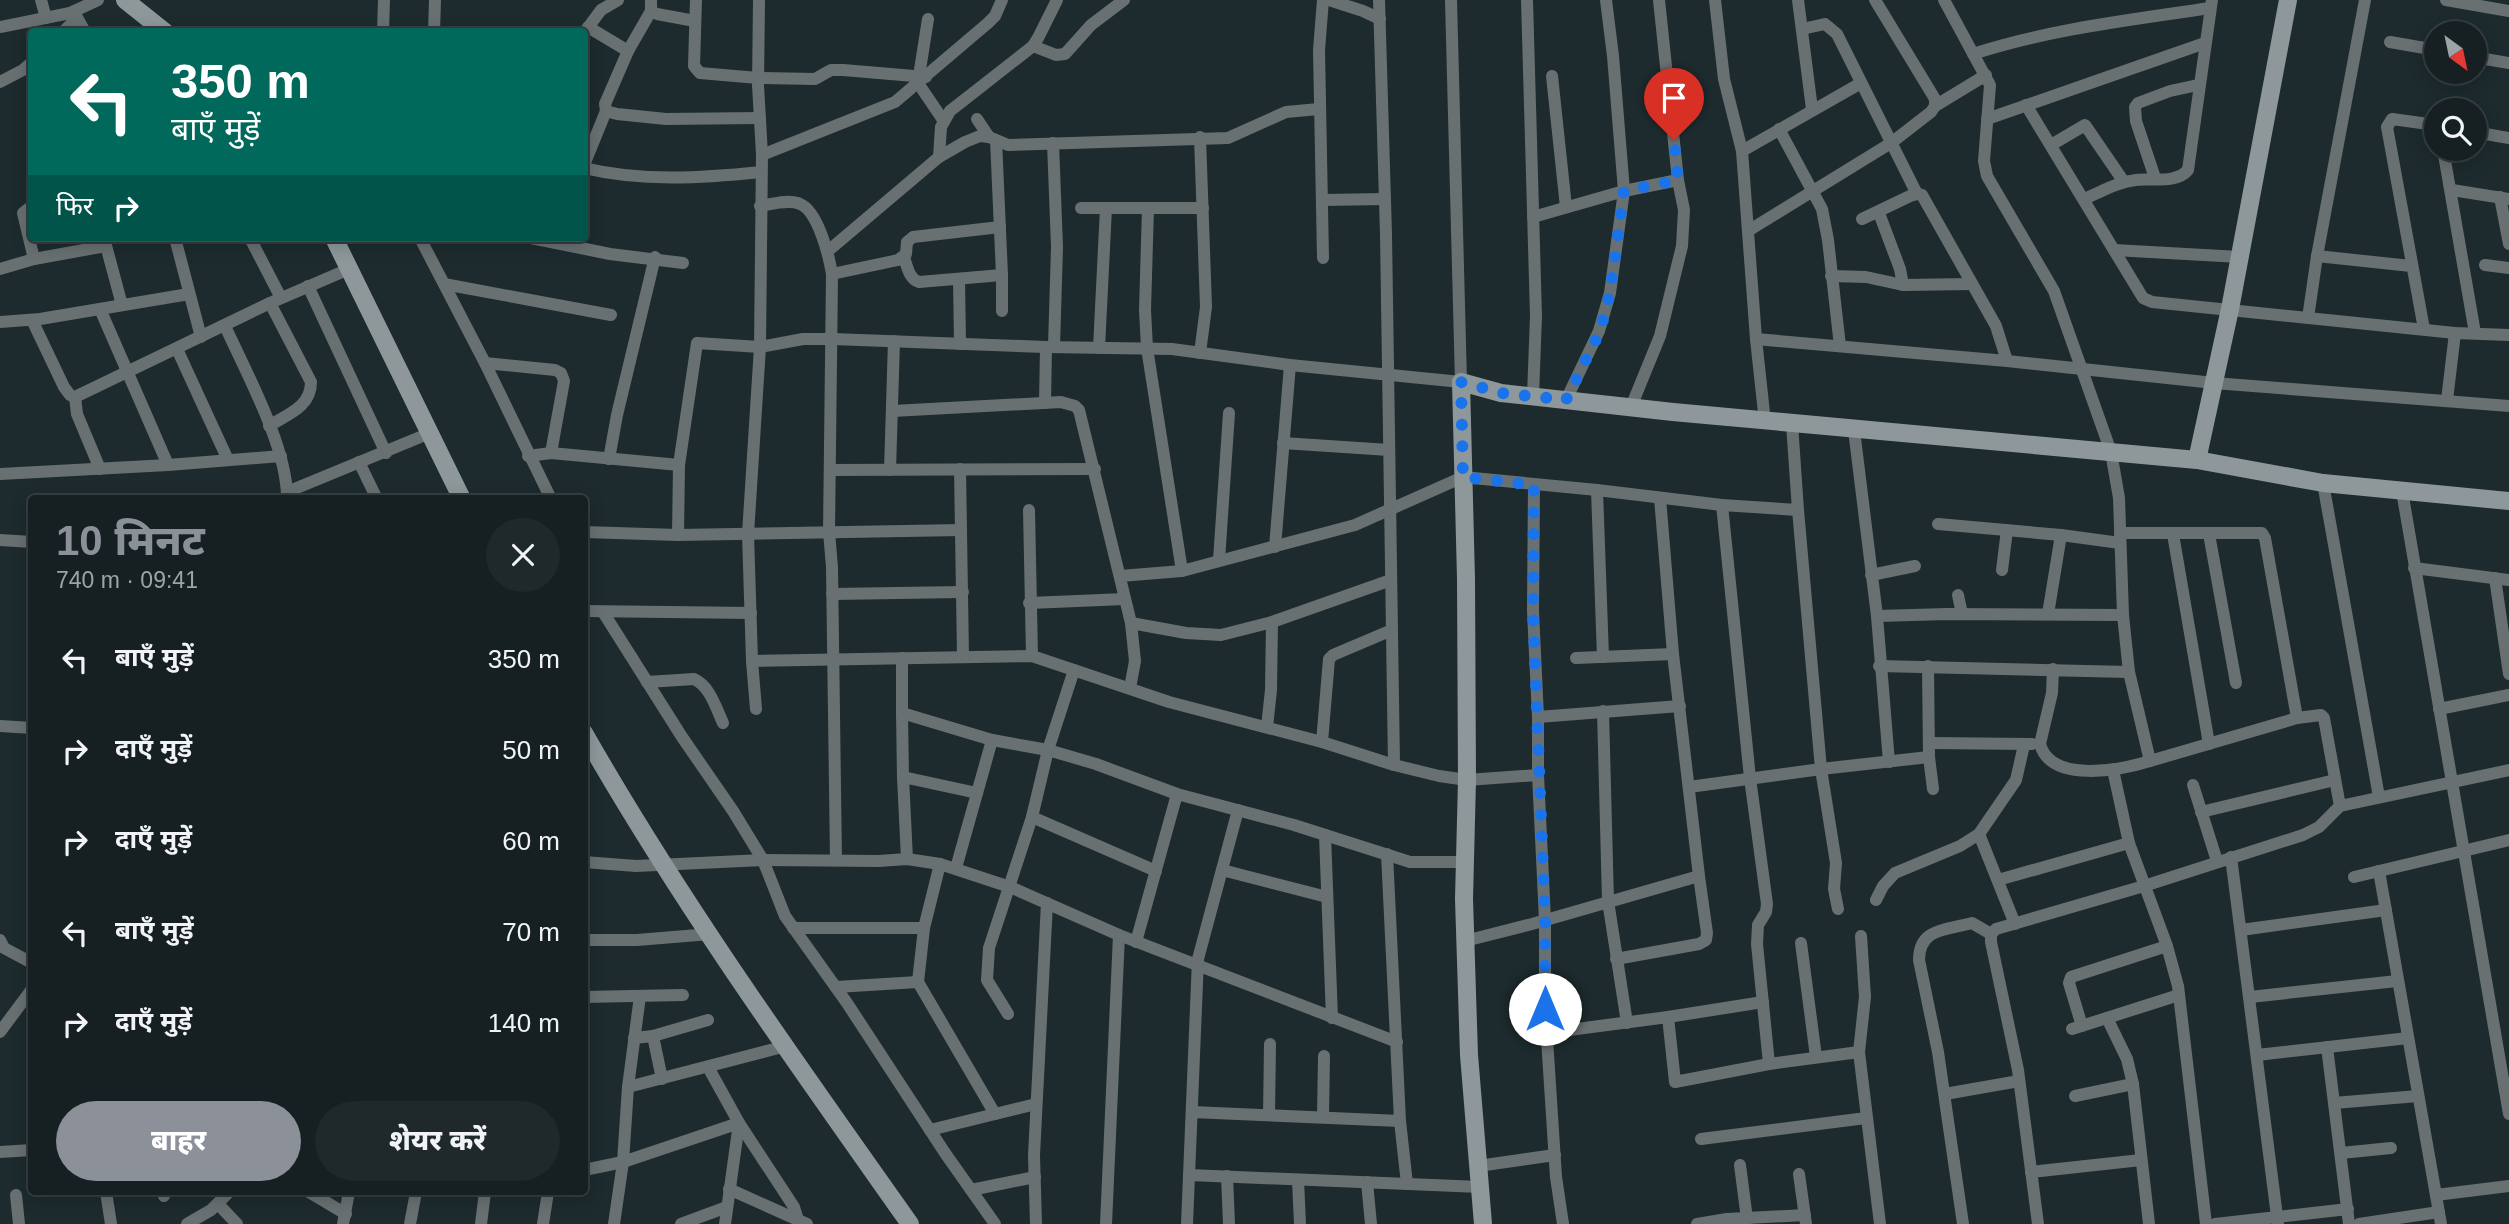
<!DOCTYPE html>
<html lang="hi">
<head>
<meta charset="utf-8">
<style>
  :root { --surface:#162022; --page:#1f282a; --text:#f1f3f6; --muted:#9ea3a5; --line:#353e40; --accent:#8c9099 }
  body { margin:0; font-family:Arial,"Noto Sans Devanagari",sans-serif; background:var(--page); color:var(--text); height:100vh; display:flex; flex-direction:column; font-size:26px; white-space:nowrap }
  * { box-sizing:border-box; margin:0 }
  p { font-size:23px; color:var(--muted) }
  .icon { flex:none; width:38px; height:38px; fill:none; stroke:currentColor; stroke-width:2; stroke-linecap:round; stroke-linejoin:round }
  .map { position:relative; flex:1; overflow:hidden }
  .panel { position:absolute; left:28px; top:495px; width:560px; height:700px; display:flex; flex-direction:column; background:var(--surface); border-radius:7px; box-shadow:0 4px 18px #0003,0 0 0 2px var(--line) }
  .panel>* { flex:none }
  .top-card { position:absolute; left:28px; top:28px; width:560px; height:214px; border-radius:7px; box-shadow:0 4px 18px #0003,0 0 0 2px var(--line); background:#00695c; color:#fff; overflow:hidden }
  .needle { width:46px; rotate:147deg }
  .controls { position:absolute; left:2424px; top:21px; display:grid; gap:14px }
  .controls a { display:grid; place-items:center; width:63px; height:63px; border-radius:50%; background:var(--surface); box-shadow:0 4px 18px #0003,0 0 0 2px var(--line); font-size:35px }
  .pin { position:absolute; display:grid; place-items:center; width:60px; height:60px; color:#fff; margin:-72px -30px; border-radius:50% 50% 50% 0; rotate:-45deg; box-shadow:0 0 7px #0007 }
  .pin .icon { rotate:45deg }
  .me { position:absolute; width:77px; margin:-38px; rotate:0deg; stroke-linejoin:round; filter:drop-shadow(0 0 5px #0008) }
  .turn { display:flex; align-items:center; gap:24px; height:147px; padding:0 28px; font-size:32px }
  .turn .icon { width:91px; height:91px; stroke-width:2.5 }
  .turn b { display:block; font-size:49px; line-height:60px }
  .then { display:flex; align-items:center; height:66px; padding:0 28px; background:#0003; gap:14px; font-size:26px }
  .round { display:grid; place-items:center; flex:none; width:74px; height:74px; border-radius:37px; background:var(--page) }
  .overview { display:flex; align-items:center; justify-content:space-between; height:119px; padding:0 28px }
  h1 { font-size:42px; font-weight:800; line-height:52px; color:var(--accent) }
  .primary-button { display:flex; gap:14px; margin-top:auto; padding:14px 28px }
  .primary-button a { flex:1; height:80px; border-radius:42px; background:var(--accent); color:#fff; font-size:28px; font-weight:800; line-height:80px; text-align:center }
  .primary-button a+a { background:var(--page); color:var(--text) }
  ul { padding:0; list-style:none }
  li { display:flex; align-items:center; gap:21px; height:91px; padding:0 28px }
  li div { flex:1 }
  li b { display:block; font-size:26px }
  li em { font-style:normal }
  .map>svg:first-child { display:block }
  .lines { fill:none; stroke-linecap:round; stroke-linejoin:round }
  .street { stroke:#697071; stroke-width:12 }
  .secondary { stroke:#8e989b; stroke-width:18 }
  .route { stroke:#1a73e8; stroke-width:12; stroke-dasharray:0 21.6 }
</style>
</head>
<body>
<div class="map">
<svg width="2509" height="1224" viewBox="0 0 2509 1224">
  <rect width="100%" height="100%" fill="#1d2b2e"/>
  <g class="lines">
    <g class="street">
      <path d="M41 0 46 18"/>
      <path d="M651 0V11L657 14 695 21"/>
      <path d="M696 0 694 66 700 73 758 78 815 79 831 70H843L926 77"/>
      <path d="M1329 0 1363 11 1380 19"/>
      <path d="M1379 0 1386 234 1394 765"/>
      <path d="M1527 0 1536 316 1533 396"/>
      <path d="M1715 0 1724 79 1742 151 1756 339 1765 422"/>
      <path d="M1798 0 1812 109"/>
      <path d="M1944 0 1990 85 1984 161 1987 176 2054 291 2111 452 2119 498 2123 615 2129 672 2150 761 2297 718 2321 715 2324 718 2340 806"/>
      <path d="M2446 0 2509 11"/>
      <path d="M651 11 628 51 605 104 606 111 617 114 666 119 760 118"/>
      <path d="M74 12 85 32"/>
      <path d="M0 27 70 13 98 0"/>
      <path d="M588 27 628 51"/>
      <path d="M1802 29 1825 24 1837 34 1917 194"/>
      <path d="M63 32 77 18"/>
      <path d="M383 32 384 0"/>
      <path d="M434 32 435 0"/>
      <path d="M584 33 601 10 618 0"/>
      <path d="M2390 42 2436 50"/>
      <path d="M1033 46 1056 55 1065 54 1091 25 1124 0"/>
      <path d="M1973 54C2050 29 2131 20 2210 8"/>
      <path d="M2474 57 2509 63"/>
      <path d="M919 76 928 19"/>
      <path d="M1552 76 1566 207"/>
      <path d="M0 82 23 70 32 62"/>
      <path d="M918 83 943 120"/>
      <path d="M2026 105 2143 298 2152 302 2455 333 2509 335"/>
      <path d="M1935 106 1986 75"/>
      <path d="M977 119 989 137"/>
      <path d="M1987 119 2205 43"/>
      <path d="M1779 129 1822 209 1828 240 1840 346"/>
      <path d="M2474 132 2509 138"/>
      <path d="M996 140 1002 275V311"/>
      <path d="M1053 143 1057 247 1054 347"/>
      <path d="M2051 145 2085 125 2124 182"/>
      <path d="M2443 149 2475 333"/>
      <path d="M1742 151 1861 83"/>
      <path d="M762 155 895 102 988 23 995 16 1002 0"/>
      <path d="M939 157 941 127 950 111 1033 46 1038 38 1057 0"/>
      <path d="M584 165 606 111"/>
      <path d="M584 168C641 182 703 178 761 172"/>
      <path d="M2155 178 2136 121 2135 107 2138 103 2170 91 2198 85"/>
      <path d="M2452 190 2509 199"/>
      <path d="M2500 197 2509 244"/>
      <path d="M2084 199C2101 192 2117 182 2136 180 2152 178 2176 184 2188 170L2212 0"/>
      <path d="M1322 200 1385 199"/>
      <path d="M32 206 23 213 34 259"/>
      <path d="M760 206C772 204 789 199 800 204 818 211 829 256 832 274L829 532 832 567 836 860"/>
      <path d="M1081 208H1203"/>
      <path d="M1148 208 1145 310 1147 348 1182 571"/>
      <path d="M1879 213 1900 269 1903 285"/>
      <path d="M1533 217 1624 191 1678 180"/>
      <path d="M1862 219 1910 196 1917 194 1922 195 1996 326 2007 361"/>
      <path d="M1748 231 1891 143 1931 112 1935 106V99L1875 0"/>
      <path d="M104 238 122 305"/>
      <path d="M175 238 201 337"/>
      <path d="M250 238 281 298"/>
      <path d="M420 238 485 363 551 499"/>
      <path d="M531 238 610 254 683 263"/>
      <path d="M2114 250 2240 257"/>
      <path d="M828 251 939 157 965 142 980 136 989 137 1008 145 1228 138 1286 112 1319 109"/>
      <path d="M2317 256 2411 266"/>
      <path d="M904 257C907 266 909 279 919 282L1002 275"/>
      <path d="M1323 258 1319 50 1323 0"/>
      <path d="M2485 265 2509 268"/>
      <path d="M0 269 34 259 106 246"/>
      <path d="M832 274 898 260 906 254 907 242 913 237 1000 227"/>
      <path d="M1831 276 1866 277 1903 285 1972 284"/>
      <path d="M959 279 960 344"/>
      <path d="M444 284 611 315"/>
      <path d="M308 286 386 453"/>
      <path d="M100 309 168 465"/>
      <path d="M2308 318 2317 256 2365 0"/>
      <path d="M32 320 64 387 70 395 75 397 270 303 349 269"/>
      <path d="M0 322 40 319 189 294"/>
      <path d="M225 326C246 372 288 449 287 499"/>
      <path d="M2424 329 2387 127 2392 119 2436 125"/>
      <path d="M1756 339 2007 361 2214 383 2509 406"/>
      <path d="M1099 348 1106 208"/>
      <path d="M177 349 228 460"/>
      <path d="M1200 353 1206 307 1200 137"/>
      <path d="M485 363 555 370 561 373 564 381 551 453"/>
      <path d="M75 397 77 414 100 469"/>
      <path d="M1566 400 1599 331 1610 293 1624 191 1613 56 1606 0"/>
      <path d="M2447 400 2455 333"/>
      <path d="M1045 403 1046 347"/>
      <path d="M1631 407 1660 336 1682 246 1684 210 1678 180 1659 0"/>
      <path d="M892 411 1061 402 1075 406 1079 410 1131 623 1135 661 1130 688"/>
      <path d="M269 426C288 414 311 407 311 382L270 303"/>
      <path d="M1854 430 1877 616 1889 762"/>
      <path d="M1283 443 1389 450"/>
      <path d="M528 456 551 453 679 465"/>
      <path d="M609 459 617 415 655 257"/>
      <path d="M359 462 377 499"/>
      <path d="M960 469 963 656"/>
      <path d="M830 470 1095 469"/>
      <path d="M890 470 894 341"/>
      <path d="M0 474 168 465 281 456"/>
      <path d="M2323 483 2379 797"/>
      <path d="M1534 485 1533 611 1538 717V775L1545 920V1008L1556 1177 1563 1224"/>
      <path d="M1597 490 1603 657"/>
      <path d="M2402 491 2509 1114"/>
      <path d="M287 492 430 433"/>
      <path d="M1660 498 1673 654 1699 876"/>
      <path d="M1722 505 1750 778 1767 904 1766 912 1758 925 1757 944 1769 1064"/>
      <path d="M1029 510 1032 656"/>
      <path d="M1798 510 1821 769 1836 863 1834 889 1838 909"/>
      <path d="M1938 524 2061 535 2120 543"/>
      <path d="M584 532 678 535 961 530"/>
      <path d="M2120 533H2262L2265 538 2297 718"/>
      <path d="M2173 534 2209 744"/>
      <path d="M2209 534 2236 683"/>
      <path d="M678 535 679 465 697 343 760 347 803 339H833L1046 347 1172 349 1290 365 1461 382 1451 0"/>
      <path d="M0 540 32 542"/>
      <path d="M1275 547 1290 365"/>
      <path d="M1219 560 1229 413"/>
      <path d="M2414 568 2509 580"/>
      <path d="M2002 570 2007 530"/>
      <path d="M1871 575 1915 566"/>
      <path d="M1120 576 1182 571 1355 525 1463 477 1597 490 1722 505 1798 510 1792 424"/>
      <path d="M2495 578 2509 674"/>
      <path d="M832 594 963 592"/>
      <path d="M1958 595 1962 614"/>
      <path d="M1029 603 1125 599"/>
      <path d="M584 611 751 613"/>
      <path d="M603 612 682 737 733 811 763 860 785 916 847 1003 945 1153 995 1224"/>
      <path d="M2048 614 2061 535"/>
      <path d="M1877 616 1947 614 2123 615"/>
      <path d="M1131 623 1186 633 1221 635 1272 622 1391 580"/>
      <path d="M902 658V713L992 740 1048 750 1096 764 1177 794 1294 825 1410 862H1466"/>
      <path d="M1576 658 1673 654"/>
      <path d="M752 661 1032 656 1169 702 1322 742 1394 765 1439 776 1467 780 1538 775"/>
      <path d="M1879 666 2129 672"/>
      <path d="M1928 666 1929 757 1933 789"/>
      <path d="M2053 669 2052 693 2040 744C2051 784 2121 770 2150 761"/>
      <path d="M647 682 694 679C710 686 716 708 723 723"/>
      <path d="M756 709 752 661 748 534 760 347 762 155 758 85 759 0"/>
      <path d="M2439 709 2509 695"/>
      <path d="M1603 711 1608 901 1627 1023"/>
      <path d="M902 713 903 777 907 859"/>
      <path d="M1538 717 1680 706"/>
      <path d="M0 726 32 728"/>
      <path d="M1267 727 1271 690 1272 622"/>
      <path d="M1322 742 1329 659 1333 655 1392 630"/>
      <path d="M1929 743 2032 744"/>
      <path d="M2113 770 2129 843 2167 946 2178 986 2206 1224"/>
      <path d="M903 777 977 793"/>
      <path d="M2193 785 2217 861"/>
      <path d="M1689 787 1821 769 1929 757"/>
      <path d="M2201 812 2335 780"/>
      <path d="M1032 817 1156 871"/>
      <path d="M1979 834 2015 924"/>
      <path d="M1325 835 1332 1018"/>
      <path d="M1387 854 1400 1121 1407 1184"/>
      <path d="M2231 857 2278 1224"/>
      <path d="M584 862 636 866 763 860 879 861 907 859 940 864 1010 887 1119 935 1397 1042"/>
      <path d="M956 868 992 740"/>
      <path d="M1222 870 1327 897"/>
      <path d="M2379 871 2441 1224"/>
      <path d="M2354 877 2509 840"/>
      <path d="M1998 880 2129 843"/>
      <path d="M1876 900 1883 886 1895 873 1960 846 1979 834 2016 780 2024 745"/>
      <path d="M793 928H924"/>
      <path d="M2241 930 2386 910"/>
      <path d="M1861 936 1865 997 1859 1052 1880 1224"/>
      <path d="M0 940 4 948 32 963"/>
      <path d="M584 940H637L710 934"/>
      <path d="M1465 941 1532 924 1699 876 1707 933 1706 940 1699 944 1616 959"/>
      <path d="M1136 942 1177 794"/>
      <path d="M1801 943 1816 1057"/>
      <path d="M918 982 924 928 940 864"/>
      <path d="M836 987 918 982 995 1114"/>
      <path d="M584 997 683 995"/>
      <path d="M2250 997 2397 981"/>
      <path d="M1008 1014 987 980 989 948 1032 817 1048 750 1074 670"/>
      <path d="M1668 1017 1675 1082 1769 1064 1859 1052"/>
      <path d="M2107 1018 2127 1059 2133 1084 2149 1224"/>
      <path d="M2082 1026 2069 983 2071 977 2167 946"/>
      <path d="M2072 1029 2179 995"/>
      <path d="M0 1032 32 989"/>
      <path d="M1546 1033 1668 1017 1763 1002"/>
      <path d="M653 1036 662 1079"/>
      <path d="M634 1038 653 1036 708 1020"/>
      <path d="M2327 1047 2349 1224"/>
      <path d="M2257 1055 2408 1038"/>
      <path d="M708 1067 739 1123 794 1207 798 1220"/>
      <path d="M628 1087 786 1046"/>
      <path d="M1945 1094 2019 1081"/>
      <path d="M2075 1096 2133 1084"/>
      <path d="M2334 1103 2418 1096"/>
      <path d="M1192 1112 1400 1121"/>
      <path d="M1269 1115 1270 1044"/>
      <path d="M1323 1116 1324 1056"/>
      <path d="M930 1130 1036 1104"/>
      <path d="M1701 1139 1866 1118"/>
      <path d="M0 1152 32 1150"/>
      <path d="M2341 1153 2391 1148"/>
      <path d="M1740 1165 1747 1219"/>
      <path d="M1478 1166 1555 1155"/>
      <path d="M584 1170 623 1162 739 1123 725 1224"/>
      <path d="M2031 1172 2141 1160"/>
      <path d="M1799 1174 1806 1224"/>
      <path d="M1189 1175 1480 1187"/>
      <path d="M1227 1176 1229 1224"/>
      <path d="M1298 1180 1300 1224"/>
      <path d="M1367 1182 1371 1224"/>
      <path d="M729 1189 807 1224"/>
      <path d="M971 1190 1035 1177"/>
      <path d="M106 1192 111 1224"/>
      <path d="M163 1192 164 1196"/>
      <path d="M309 1192 346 1214"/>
      <path d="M16 1195 19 1224"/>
      <path d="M2436 1195 2509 1186"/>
      <path d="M218 1204 237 1224"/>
      <path d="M187 1224 211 1210 229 1192"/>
      <path d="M343 1224 349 1192"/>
      <path d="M410 1224 416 1192"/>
      <path d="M481 1224 485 1192"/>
      <path d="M543 1224 548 1192"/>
      <path d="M614 1224 623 1162 628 1087 640 996"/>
      <path d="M681 1224 727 1207"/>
      <path d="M1036 1224 1034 1155 1047 903"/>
      <path d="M1106 1224 1119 935"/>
      <path d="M1187 1224 1198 959 1238 810"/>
      <path d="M1697 1224 1727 1219 1805 1215"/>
      <path d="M1963 1224 1938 1052 1919 960C1919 928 1946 930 1972 923L1991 934"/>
      <path d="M2038 1224 2018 1070 1991 942V934L1996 929 2144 886 2303 835 2319 827 2340 806 2509 770"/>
      <path d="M2215 1224 2348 1209"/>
      <path d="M2359 1224 2439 1212"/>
    </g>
    <g class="secondary">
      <path d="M125 0 165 32"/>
      <path d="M334 238 462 499"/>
      <path d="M2197 460 2230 309 2288 0"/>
      <path d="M584 733C681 903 797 1064 910 1224"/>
      <path d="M1483 1224 1469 1055 1464 899 1467 780 1466 579 1461 382 1501 393 1673 412 2197 460 2323 483 2509 501"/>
    </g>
  </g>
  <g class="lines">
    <path class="route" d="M1545 1009V920L1533 611 1534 485 1463 477 1461 382 1502 393 1566 400 1600 331 1610 293 1624 191 1678 180 1674 140"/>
  </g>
</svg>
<div class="controls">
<a><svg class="needle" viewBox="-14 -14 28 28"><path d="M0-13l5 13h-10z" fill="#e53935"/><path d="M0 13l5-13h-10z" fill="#9ea3a5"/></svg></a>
<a><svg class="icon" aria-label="search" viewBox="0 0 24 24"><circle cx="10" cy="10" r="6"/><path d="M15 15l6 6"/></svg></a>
</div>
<div class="pin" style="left:1674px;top:140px;background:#d93025"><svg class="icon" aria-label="arrive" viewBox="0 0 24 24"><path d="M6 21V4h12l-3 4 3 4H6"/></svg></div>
<svg class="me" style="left:1545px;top:1009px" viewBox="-20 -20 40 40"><circle r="19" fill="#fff"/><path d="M0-13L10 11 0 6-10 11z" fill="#1a73e8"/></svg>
<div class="top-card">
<div class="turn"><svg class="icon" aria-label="left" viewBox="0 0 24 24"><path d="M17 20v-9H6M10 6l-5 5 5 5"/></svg><div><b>350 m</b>बाएँ मुड़ें</div></div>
<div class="then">फिर<svg class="icon" aria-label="right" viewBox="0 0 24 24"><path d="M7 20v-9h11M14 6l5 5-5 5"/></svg></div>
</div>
<section class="panel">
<div class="overview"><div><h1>10 मिनट</h1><p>740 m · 09:41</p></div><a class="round"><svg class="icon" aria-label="close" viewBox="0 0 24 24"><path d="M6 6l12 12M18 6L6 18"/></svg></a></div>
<ul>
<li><svg class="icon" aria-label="left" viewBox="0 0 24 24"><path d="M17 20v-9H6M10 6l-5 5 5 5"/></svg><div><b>बाएँ मुड़ें</b></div><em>350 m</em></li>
<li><svg class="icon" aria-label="right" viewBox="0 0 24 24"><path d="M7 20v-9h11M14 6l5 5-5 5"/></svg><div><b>दाएँ मुड़ें</b></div><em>50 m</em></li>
<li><svg class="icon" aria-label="right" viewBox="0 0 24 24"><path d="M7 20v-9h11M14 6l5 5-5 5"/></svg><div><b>दाएँ मुड़ें</b></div><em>60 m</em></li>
<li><svg class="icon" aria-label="left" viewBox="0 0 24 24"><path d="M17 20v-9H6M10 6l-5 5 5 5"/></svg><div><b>बाएँ मुड़ें</b></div><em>70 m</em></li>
<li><svg class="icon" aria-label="right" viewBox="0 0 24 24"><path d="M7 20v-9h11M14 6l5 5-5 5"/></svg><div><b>दाएँ मुड़ें</b></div><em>140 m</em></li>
</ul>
<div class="primary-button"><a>बाहर</a><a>शेयर करें</a></div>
</section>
</div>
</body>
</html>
